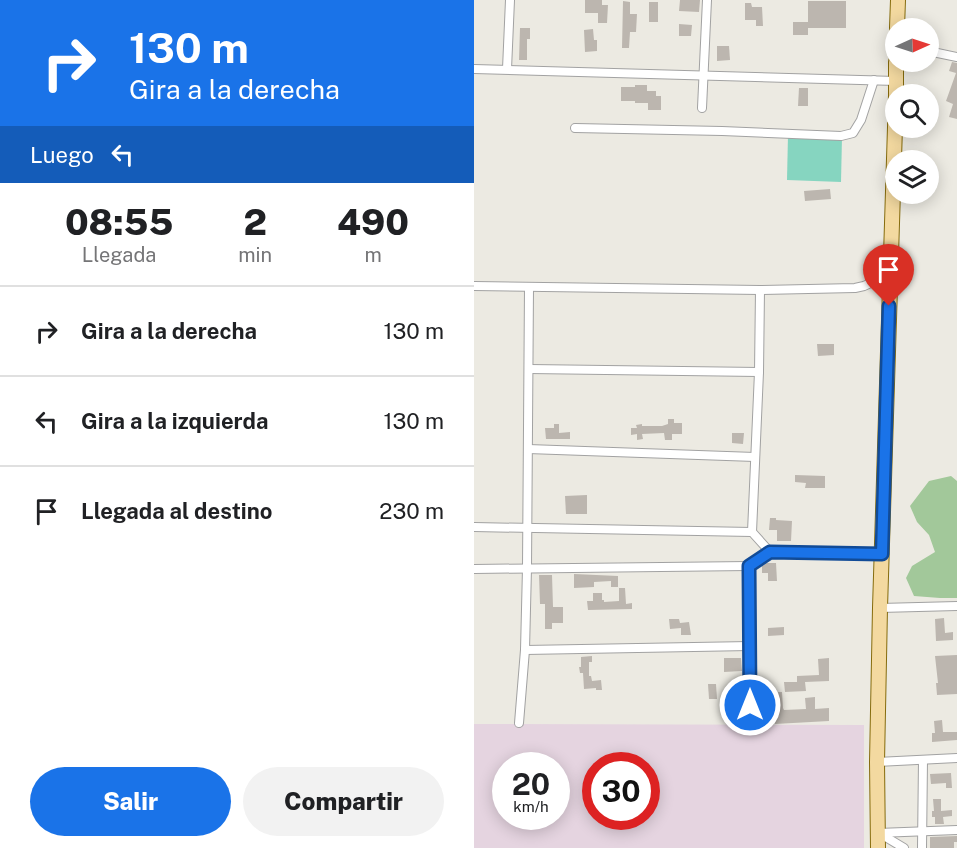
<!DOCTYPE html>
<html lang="es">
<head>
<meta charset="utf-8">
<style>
  :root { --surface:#fff; --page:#f2f2f2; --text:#202124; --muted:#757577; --line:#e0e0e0; --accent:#1a73e8 }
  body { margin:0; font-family:"Public Sans",sans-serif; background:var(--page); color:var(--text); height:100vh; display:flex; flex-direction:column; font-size:22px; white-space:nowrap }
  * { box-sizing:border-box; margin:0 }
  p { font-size:20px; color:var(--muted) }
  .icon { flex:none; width:33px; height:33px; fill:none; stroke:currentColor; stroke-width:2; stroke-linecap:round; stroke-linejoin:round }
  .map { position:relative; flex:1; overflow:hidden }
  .details { display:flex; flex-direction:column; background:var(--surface); width:474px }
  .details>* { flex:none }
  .guide { background:#1a73e8; color:#fff; overflow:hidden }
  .needle { width:39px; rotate:87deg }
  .tools { position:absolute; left:411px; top:18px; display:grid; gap:12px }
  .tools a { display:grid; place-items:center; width:54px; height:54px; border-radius:50%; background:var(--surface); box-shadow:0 3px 15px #0003; font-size:30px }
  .speed { position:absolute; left:18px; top:752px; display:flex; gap:12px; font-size:30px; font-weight:700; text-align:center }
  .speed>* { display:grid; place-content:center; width:78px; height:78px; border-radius:50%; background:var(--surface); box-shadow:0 3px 15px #0003; line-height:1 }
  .speed small { font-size:15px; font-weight:400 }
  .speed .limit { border:9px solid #d22; background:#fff; color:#111 }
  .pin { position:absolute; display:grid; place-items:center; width:51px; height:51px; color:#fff; margin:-62px -26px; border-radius:50% 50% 50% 0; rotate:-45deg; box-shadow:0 0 6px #0007 }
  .pin .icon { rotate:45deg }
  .me { position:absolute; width:66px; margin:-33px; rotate:0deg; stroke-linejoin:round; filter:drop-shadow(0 0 4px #0008) }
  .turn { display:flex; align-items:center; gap:21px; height:126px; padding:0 30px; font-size:27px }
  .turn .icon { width:78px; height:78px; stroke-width:2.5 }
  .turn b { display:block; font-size:42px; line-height:51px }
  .then { display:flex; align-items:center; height:57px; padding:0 30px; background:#0003; gap:12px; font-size:22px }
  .eta { display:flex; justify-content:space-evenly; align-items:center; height:102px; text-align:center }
  .eta b { font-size:36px; font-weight:800; line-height:42px }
  .button { display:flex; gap:12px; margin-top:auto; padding:12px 30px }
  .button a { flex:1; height:69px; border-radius:36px; background:var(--accent); color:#fff; font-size:24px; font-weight:800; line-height:69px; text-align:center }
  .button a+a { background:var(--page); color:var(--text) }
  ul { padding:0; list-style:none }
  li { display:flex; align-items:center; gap:18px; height:90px; padding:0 30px; border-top:2px solid var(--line) }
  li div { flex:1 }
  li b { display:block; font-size:22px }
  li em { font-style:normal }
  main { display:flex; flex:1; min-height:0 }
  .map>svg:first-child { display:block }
  .industrial { fill:#e5d4e0; fill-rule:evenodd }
  .forest { fill:#a2c89a }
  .pitch { fill:#86d5c0 }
  .building { fill:#bcb6af }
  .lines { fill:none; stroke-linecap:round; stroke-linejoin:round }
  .street-casing { stroke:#a2a2a2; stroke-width:10 }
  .primary-casing { stroke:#866c0d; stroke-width:16 }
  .street { stroke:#fff; stroke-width:8 }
  .primary { stroke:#f3d9a0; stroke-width:14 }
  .route-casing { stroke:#114b97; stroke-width:15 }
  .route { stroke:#1a73e8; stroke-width:10 }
</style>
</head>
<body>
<main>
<section class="details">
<div class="guide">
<div class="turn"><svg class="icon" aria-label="right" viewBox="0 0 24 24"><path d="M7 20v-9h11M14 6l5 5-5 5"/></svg><div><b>130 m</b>Gira a la derecha</div></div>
<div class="then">Luego<svg class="icon" aria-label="left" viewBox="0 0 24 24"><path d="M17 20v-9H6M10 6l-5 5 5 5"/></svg></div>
</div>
<div class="eta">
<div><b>08:55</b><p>Llegada</p></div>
<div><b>2</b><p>min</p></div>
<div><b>490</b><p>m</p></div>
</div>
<ul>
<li><svg class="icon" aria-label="right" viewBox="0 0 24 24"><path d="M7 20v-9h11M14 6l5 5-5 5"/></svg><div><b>Gira a la derecha</b></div><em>130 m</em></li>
<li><svg class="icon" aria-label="left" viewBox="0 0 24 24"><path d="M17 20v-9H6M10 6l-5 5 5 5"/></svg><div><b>Gira a la izquierda</b></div><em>130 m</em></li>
<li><svg class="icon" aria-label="arrive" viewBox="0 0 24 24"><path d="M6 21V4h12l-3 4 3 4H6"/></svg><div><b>Llegada al destino</b></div><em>230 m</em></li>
</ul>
<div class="button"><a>Salir</a><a>Compartir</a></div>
</section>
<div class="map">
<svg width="483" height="848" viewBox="0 0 483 848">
  <rect width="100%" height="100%" fill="#eceae2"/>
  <path class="industrial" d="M0 724 390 725V848H0ZM32 765H82V816H32ZM122 765H172V816H122Z"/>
  <path class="forest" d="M477 476 483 481V598H466L440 596 432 578 438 566 461 552 455 535 443 522 436 506 455 481Z"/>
  <path class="pitch" d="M314 135 368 137 367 182 313 180Z"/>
  <g class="building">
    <path d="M111 0H128V5H134L133 23H124V13H111Z"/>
    <path d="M206 0H226L225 12 205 11Z"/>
    <path d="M149 1 156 2V14H163L162 32H156L155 48H148Z"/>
    <path d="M334 1H372V28H334V35H319V22H334Z"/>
    <rect x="175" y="2" width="9" height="20"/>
    <path d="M271 3H277L278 7H288L289 26H282V20H271Z"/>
    <path d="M205 24 218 25 217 36H205Z"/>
    <path d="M46 28H56V39H53V60H45Z"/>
    <path d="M119 29 120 40H123V51L111 52 110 30Z"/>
    <path d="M243 46H255L256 60 243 61Z"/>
    <path d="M478 62 483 63V119L475 117 479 104 472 101 482 73 475 71Z"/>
    <path d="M161 85H173V91H182V96H187V110H174V103H161V101H147V87H161Z"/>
    <path d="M325 88H334V106H324Z"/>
    <path d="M356 189 357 199 331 201 330 191Z"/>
    <path d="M343 344H360V355L344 356Z"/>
    <path d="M194 419H200V423H208V434H198V440H191L190 433 168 434 169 439 163 440V434L157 435V428H163L162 425 168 424V426H188L194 424Z"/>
    <path d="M80 424H85V433L96 432V439H72L71 428H80Z"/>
    <path d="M258 433H270L269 444 258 443Z"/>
    <path d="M321 475 351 476V488H331L332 483 321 482Z"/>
    <path d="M113 495V514H92L91 496Z"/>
    <path d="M296 518H302V520L318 521 317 541H303V530H295Z"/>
    <path d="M291 563H302L303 581H294V573H288V565Z"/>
    <path d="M100 574 144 576V587H137V581L120 582V587L100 588Z"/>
    <path d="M65 575H78L79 607H89V623H78V629H71V604H66Z"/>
    <path d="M145 588H151L152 604 158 603V609L114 610 113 601H119V593H128V600H130V602L145 601Z"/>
    <path d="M470 618 471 633 479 632V640L462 641 461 619Z"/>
    <path d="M195 619H205L206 623 215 622 217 635H207V628L196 629Z"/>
    <path d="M310 627V635L294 636V628Z"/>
    <path d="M483 655V694L463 695 462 683H464L461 656Z"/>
    <path d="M118 656V662H115V676H117L118 681 127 680 128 690H122V688L110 689 109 673H106L105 667H107V657Z"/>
    <path d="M250 658H267L268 671 250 672Z"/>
    <path d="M355 658V681L331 682 332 691 311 692 310 682H323V676L345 675 344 659Z"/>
    <path d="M234 684H242L243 699H235Z"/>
    <path d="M308 692 309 708 310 710 332 709 331 698 341 697V709L355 708V721L301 724 300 698 283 699V693Z"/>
    <path d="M468 720 469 732H483V740L458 742V733H461L460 721Z"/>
    <path d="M477 773 478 788H472V783L457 784 456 774Z"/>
    <path d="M459 799H467V811L478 810V816L469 817 470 824H461V817H458V811H460Z"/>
    <path d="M483 836V842H480V848H456V837Z"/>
  </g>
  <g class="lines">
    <defs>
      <g id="street">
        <path d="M454 51 483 57"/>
        <path d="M0 69 422 81"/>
        <path d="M33 69 36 0"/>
        <path d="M228 108 233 0"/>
        <path d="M101 128 248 131 367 136 379 133 387 120 400 80"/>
        <path d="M0 286 286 290 381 288 390 286 416 274"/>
        <path d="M286 290 285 372 278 532 296 552"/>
        <path d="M55 369 285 372"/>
        <path d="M54 449 281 457"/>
        <path d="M0 527 278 532"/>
        <path d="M0 569 275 566"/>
        <path d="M406 608 483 606"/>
        <path d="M51 650 276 646"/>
        <path d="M45 723 51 650 53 568 55 288"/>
        <path d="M276 725 275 566 296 552 408 554"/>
        <path d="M403 762 483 758"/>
        <path d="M404 833 483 830"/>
        <path d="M405 833 430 848"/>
        <path d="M448 848 449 760"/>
      </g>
      <g id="primary">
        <path d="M423 28 424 0"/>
        <path d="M422 94V62"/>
        <path d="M404 848 403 762 406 608 422 95"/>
      </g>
    </defs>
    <use href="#street" class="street-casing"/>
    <use href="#primary" class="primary-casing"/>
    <use href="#street" class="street"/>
    <use href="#primary" class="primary"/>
  </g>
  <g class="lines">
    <defs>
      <path id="route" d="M276 705 275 566 296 552 408 554 415 306"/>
    </defs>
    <use href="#route" class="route-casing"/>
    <use href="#route" class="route"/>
  </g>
</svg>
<div class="tools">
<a><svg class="needle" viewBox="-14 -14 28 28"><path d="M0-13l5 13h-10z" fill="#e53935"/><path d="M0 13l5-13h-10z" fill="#757577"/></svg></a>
<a><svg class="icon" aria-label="search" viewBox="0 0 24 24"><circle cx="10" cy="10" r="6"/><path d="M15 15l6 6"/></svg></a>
<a><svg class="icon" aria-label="layers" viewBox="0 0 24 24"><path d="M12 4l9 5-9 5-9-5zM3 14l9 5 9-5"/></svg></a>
</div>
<div class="speed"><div>20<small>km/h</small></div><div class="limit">30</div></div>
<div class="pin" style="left:415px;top:306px;background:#d93025"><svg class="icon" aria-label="arrive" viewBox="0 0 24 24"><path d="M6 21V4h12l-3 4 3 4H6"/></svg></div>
<svg class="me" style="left:276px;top:705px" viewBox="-20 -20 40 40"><circle r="17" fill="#1a73e8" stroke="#fff" stroke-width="3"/><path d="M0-11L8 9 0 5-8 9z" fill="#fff"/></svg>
</div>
</main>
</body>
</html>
